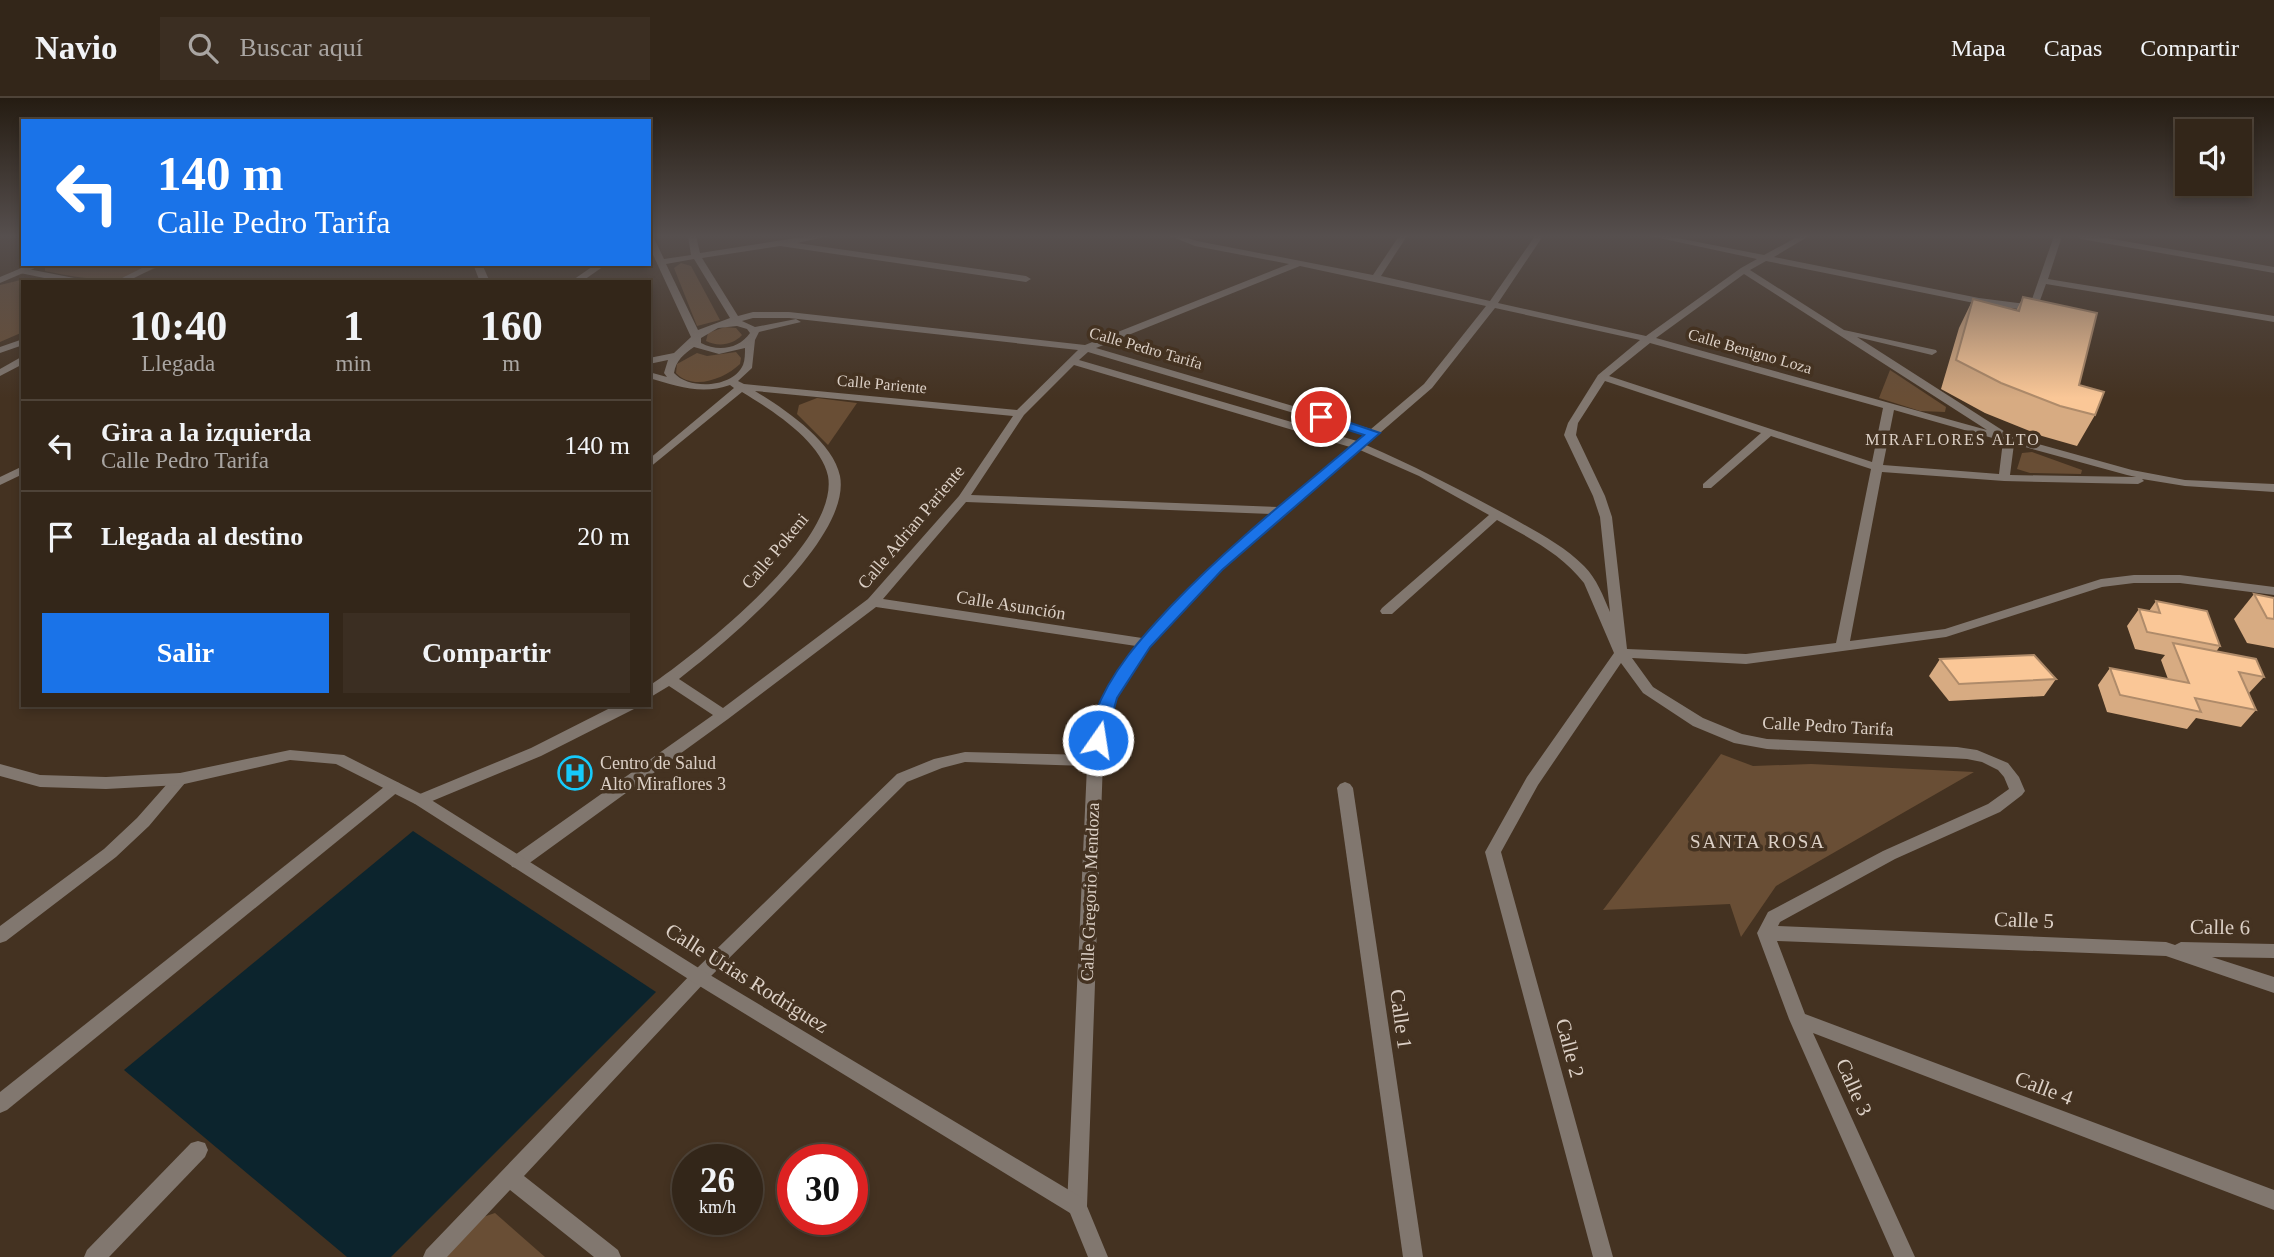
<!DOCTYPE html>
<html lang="es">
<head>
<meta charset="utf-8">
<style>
  :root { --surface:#332619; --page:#3b2e22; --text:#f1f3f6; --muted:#a9a5a2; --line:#4e4338; --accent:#1a73e8 }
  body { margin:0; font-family:"Times New Roman",serif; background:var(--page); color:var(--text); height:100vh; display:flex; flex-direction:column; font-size:26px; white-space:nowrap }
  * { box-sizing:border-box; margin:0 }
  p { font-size:23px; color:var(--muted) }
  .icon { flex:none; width:38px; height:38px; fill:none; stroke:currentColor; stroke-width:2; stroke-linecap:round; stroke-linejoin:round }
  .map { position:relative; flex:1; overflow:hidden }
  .panel { position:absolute; left:21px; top:182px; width:630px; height:427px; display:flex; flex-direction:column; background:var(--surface); border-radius:0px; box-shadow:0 4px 10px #0003,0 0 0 2px var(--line) }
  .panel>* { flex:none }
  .guide { position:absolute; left:21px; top:21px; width:630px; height:147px; border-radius:0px; box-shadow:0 4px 10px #0003,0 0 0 2px var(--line); background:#1a73e8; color:#fff; overflow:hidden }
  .buttons { position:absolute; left:2175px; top:21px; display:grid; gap:14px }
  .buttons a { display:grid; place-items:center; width:77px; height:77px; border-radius:0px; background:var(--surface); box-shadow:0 4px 10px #0003,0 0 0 2px var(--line); font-size:35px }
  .speed { position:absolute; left:672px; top:1046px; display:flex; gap:14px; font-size:35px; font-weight:700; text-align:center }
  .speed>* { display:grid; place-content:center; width:91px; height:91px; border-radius:50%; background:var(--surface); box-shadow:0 4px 10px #0003,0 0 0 2px var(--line); line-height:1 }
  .speed small { font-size:18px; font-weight:400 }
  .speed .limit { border:10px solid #d22; background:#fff; color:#111 }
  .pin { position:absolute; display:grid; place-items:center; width:60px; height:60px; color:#fff; margin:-30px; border:4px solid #fff; border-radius:50%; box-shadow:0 2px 7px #0007 }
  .me { position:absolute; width:77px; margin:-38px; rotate:13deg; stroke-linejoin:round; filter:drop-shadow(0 0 5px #0008) }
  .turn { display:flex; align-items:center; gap:24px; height:147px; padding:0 21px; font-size:32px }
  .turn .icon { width:91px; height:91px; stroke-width:2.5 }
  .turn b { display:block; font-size:49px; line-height:60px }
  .eta { display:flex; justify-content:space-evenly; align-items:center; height:119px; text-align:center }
  .eta b { font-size:42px; font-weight:600; line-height:49px }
  .action { display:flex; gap:14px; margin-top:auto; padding:14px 21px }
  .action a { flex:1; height:80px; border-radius:0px; background:var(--accent); color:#fff; font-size:28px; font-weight:600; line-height:80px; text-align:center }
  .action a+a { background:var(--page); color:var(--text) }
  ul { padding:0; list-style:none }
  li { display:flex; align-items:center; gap:21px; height:91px; padding:0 21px; border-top:2px solid var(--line) }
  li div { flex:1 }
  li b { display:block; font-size:26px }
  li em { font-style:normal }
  header { display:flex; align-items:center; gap:42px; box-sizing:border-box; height:98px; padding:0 35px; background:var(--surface); border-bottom:2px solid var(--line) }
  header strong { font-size:33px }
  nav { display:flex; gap:38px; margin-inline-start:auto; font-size:24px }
  .search { width:490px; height:63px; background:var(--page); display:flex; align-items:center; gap:18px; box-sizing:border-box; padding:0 24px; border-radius:0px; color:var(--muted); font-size:26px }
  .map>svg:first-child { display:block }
  .green { fill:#694e35 }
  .water { fill:#0c242d }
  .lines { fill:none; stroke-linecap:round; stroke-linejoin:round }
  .minor { fill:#81776f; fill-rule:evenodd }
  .tertiary { fill:#81776f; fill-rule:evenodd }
  .wall { fill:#d7ab82 }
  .building { fill:#fac797; stroke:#af8b6a; stroke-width:2 }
  .route { fill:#1a73e8; stroke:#114b97; stroke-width:2 }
  .labels { text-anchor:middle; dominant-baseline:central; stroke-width:7; stroke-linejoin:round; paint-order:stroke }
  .far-street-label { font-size:16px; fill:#dcd0c6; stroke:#443221 }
  .far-neighbourhood-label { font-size:16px; letter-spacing:2px; fill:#dcd0c6; stroke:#443221 }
  .street-label { font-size:18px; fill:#dcd0c6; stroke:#443221 }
  .poi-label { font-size:18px; fill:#dcd0c6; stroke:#443221; text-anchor:start }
  .neighbourhood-label { font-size:19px; letter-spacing:2px; fill:#dcd0c6; stroke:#443221 }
  .near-street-label { font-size:21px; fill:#dcd0c6; stroke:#443221 }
</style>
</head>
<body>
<header>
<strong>Navio</strong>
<div class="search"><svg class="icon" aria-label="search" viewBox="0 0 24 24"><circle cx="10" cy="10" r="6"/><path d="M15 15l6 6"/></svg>Buscar aquí</div>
<nav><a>Mapa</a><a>Capas</a><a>Compartir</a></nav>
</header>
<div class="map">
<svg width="2274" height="1159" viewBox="0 0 2274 1159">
  <rect width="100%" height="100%" fill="#443221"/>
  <g class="green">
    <path d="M681 165 691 168 720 222 697 228 674 170Z"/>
    <path d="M53 166 88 168 165 166C122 188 90 182 45 173V170Z"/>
    <path d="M29 180 46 184H23V234L0 244V187Z"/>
    <path d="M725 229 736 230 742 237C733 247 718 249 706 243L708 235Z"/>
    <path d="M736 254 741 260 740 266C724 281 693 293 676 275L677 266 697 255 707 258Z"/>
    <path d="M1890 272 1946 309 1945 314 1920 313 1879 300Z"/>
    <path d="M817 300 857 305 828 347 797 316 799 307Z"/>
    <path d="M2032 354 2082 372 2081 376 2030 375 2017 371 2022 355Z"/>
    <path d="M1721 656 1753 668 1811 666 1974 674 1776 788 1741 839 1730 806 1603 812Z"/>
    <path d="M495 1115 545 1159H443L477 1121Z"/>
  </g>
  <path class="water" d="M413 733 656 894 391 1159H347L124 972Z"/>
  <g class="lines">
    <g class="minor">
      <path d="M649 138H653L664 161 691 157 688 138H696L700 155 809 138H829L797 145 1026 178 1031 181 1026 184 780 148 702 160 738 218 753 214H789L1085 247 1289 166 1195 148 1170 138H1182L1197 143 1373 177 1399 138H1407L1381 178 1490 203 1535 138H1543L1498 205 1646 238 1741 170 1757 161 1650 138H1667L1764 157 1799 138H1809L1774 159 1979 200 2018 205 2031 204 2054 138H2062L2048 181 2274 218V224L2046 186 2038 208 2018 211 1979 206 1766 163 1750 172 1844 232 1936 252 1937 254 1932 257 1857 239 2013 339 2132 372 2185 382 2274 386V394L2185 388 2142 381 2144 383 2138 386 2004 383 1882 374 1850 543 1945 531 2101 481 2134 477H2180L2274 489V497L2180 485H2134L2102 489 1946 539 1746 566 1632 560 1653 589 1703 620 1742 636 1767 641 1957 649 1977 652 2008 665 2019 679 2025 693 2022 697 2000 714 1895 761 1780 824 1778 828 2166 844 2175 847 2181 844 2274 846V860L2212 859 2274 879V895L2166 858 1777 843 1805 916 2274 1092V1112L1813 935 1915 1159H1894L1789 921 1757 835 1768 814 1883 753 1988 706 2009 691 2004 679 1998 672 1982 664 1967 661 1767 651 1734 645 1693 628 1643 595 1621 565 1538 687 1501 754 1613 1159H1593L1485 754 1527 679 1614 555 1584 485C1562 456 1528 439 1497 422L1392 516H1382L1380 513 1382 510 1489 417 1419 378 1360 352 1221 472 1150 548 1116 600 1108 621 1103 663 1087 1108 1084 1115 1077 1118 1070 1115 1067 1108 1087 668 965 664 942 670 907 684 705 884 524 1078 618 1152 621 1159H594L510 1092 447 1159H423L426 1152 693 874 897 676 934 661 965 654 1088 657 1094 621 1102 599 1136 548 876 509 728 621 524 769 518 770 512 769 510 764 512 759 713 617 669 588 649 600V588C698 555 840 443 828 378 821 343 770 311 742 294L649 370V361L734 290 730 287C702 297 676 288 649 280V274L667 279 664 275 668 262 649 266V260L674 255 691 239 649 148ZM694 161 730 220 698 232 666 166ZM1300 168 1486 208 1424 286 1371 331 1096 250ZM1744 176 1987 332 1656 240ZM1495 210 1640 242 1598 277 1568 325 1564 337 1593 398 1600 419 1610 514C1603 498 1597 481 1584 468 1562 446 1533 432 1507 417 1460 392 1415 368 1366 347L1432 290ZM753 220H789L1078 252 1017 312 744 286 738 283 752 270 755 242 759 234 801 224 796 221 755 229 742 223ZM737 228 747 231 750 235C739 251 718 254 701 245V240L718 230ZM1650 245 1883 310 1872 364 1609 278ZM694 249 719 256 745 250C745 255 745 262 743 267 733 290 689 292 674 275 676 262 684 256 694 249ZM1088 254 1365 336 1357 343 1079 262ZM1074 267 1350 349 1279 409 971 397 1024 317ZM1605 283 1761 335 1703 386V390H1711L1771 338 1871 371 1836 545 1746 556 1627 551 1612 419 1605 398 1576 337 1578 325ZM755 293 1013 318 959 398 868 501 723 610 679 581C724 546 852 441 840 378 833 343 783 310 755 293ZM1894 312 2003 343 1999 376 1883 367ZM2014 346 2127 377 2136 379 2010 377ZM966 404 1271 416 1213 466 1142 540 883 501Z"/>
      <path d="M2077 138H2095L2274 169V175L2081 141Z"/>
      <path d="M150 166H162L126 184H114Z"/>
      <path d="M473 166H482L490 184H480Z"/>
      <path d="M596 166H607L581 184H570Z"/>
      <path d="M23 170 79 181 83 184H64L20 175V171Z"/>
      <path d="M23 241V247L0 255V249Z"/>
      <path d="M23 258V266L0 278V271Z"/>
      <path d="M23 368V376L0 387V379Z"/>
      <path d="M616 607H636L634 611 541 658 425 706H415L412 702 415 698 531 650Z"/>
      <path d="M180 675 185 677 188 681 185 685 149 728 116 759 6 843 0 845V828L104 751 137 720 175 677Z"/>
      <path d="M394 683 399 685 402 689 399 693 7 1012 0 1015V994L389 685Z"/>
      <path d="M1345 684 1350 686 1353 690 1423 1159H1403L1337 690 1340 686Z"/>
      <path d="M198 1043 205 1045 208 1052 205 1059 109 1159H84L87 1152 191 1045Z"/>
    </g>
    <g class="tertiary">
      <path d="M31 166H44L0 185V179Z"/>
      <path d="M290 652 344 657 425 698 705 874 1084 1101 1108 1159H1088L1070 1115 693 884 415 706 336 666 290 662 180 687 106 691 40 689 0 678V666L40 677 106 679 180 675Z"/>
    </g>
  </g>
  <g class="wall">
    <path d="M2023 199 2079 287 2095 317 2077 348 2042 338 1985 315 1941 291 1959 230 1973 201 2016 213Z"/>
    <path d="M2254 496 2274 500V550L2247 545 2234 521Z"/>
    <path d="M2156 503 2220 548 2216 554 2264 579 2249 595 2256 612 2241 629 2196 620 2187 631 2107 614 2098 587 2110 570 2168 581 2161 562 2165 557 2135 551 2127 528 2139 511 2149 513Z"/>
    <path d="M1940 561 2056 581 2044 598 1949 603 1929 578Z"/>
  </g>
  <g class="building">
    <path d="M2023 199 2097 215 2079 287 2104 294 2095 317 2060 308 2001 285 1956 262 1973 201 2019 213Z"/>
    <path d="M2254 496 2274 500V521L2267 520Z"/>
    <path d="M2156 503 2207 513 2220 548 2147 534 2139 511 2160 515Z"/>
    <path d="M2173 545 2256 561 2264 579 2239 574 2256 612 2195 600 2201 614 2120 597 2110 570 2189 585Z"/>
    <path d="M2034 557 2056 581 1959 586 1940 561Z"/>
  </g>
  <linearGradient id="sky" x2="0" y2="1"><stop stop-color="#251c12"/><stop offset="0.46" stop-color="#564f4e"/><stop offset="1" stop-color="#564f4e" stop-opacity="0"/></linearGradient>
  <rect width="2274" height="300" fill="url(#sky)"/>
  <path class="route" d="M1321 315 1380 335 1222 472 1150 549 1117 600 1104 647H1092C1088 638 1091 624 1095 616 1110 574 1142 539 1172 507 1231 445 1299 392 1364 337L1317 322 1315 319Z"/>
  <defs>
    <symbol id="hospital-ring" viewBox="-11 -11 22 22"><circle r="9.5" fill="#443221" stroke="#16cafb" stroke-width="1.5"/><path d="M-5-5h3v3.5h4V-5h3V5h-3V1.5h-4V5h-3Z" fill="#16cafb"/></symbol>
  </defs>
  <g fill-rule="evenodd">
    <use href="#hospital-ring" x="556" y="656" width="38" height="38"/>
  </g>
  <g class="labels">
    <g class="far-street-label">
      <text transform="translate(1146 250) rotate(16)">Calle Pedro Tarifa</text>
      <text transform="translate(1750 253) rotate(16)">Calle Benigno Loza</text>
      <text transform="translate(882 286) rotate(5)">Calle Pariente</text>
    </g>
    <g class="far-neighbourhood-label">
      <text x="1953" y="341">MIRAFLORES ALTO</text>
    </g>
    <g class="street-label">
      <text transform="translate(911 429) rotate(-50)">Calle Adrian Pariente</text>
      <text transform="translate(775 453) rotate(-50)">Calle Pokeni</text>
      <text transform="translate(1011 507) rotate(9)">Calle Asunción</text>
      <text transform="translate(1828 628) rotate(3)">Calle Pedro Tarifa</text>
      <text transform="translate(1090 794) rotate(-88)">Calle Gregorio Mendoza</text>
    </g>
    <g class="poi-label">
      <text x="600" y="665">Centro de Salud<tspan x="600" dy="21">Alto Miraflores 3</tspan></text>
    </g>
    <g class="neighbourhood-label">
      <text x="1758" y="743">SANTA ROSA</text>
    </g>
    <g class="near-street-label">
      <text transform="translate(2024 822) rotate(2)">Calle 5</text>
      <text transform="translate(2220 829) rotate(1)">Calle 6</text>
      <text transform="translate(747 880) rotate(32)">Calle Urias Rodriguez</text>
      <text transform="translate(1401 921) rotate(82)">Calle 1</text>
      <text transform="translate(1570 950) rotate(75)">Calle 2</text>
      <text transform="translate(1854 989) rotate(66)">Calle 3</text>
      <text transform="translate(2044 990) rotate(21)">Calle 4</text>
    </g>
  </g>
</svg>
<div class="buttons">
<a><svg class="icon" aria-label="sound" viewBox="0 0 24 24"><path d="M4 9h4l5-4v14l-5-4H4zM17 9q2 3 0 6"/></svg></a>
</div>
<div class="speed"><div>26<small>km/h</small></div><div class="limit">30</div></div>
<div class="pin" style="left:1321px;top:319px;background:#d93025"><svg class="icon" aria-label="arrive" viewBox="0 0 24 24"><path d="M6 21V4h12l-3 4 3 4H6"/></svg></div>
<svg class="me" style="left:1098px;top:642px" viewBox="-20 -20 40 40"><circle r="17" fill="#1a73e8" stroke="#fff" stroke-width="3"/><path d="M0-11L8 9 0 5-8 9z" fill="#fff"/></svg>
<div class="guide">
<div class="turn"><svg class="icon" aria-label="left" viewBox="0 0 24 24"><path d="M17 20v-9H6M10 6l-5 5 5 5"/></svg><div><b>140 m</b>Calle Pedro Tarifa</div></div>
</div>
<section class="panel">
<div class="eta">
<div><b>10:40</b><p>Llegada</p></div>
<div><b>1</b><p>min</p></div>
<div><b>160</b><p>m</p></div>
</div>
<ul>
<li><svg class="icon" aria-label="left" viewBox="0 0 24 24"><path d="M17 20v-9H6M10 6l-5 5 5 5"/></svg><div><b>Gira a la izquierda</b><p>Calle Pedro Tarifa</p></div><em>140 m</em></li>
<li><svg class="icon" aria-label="arrive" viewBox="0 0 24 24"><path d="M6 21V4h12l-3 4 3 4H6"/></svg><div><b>Llegada al destino</b></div><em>20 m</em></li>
</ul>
<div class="action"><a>Salir</a><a>Compartir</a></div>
</section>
</div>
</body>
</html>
